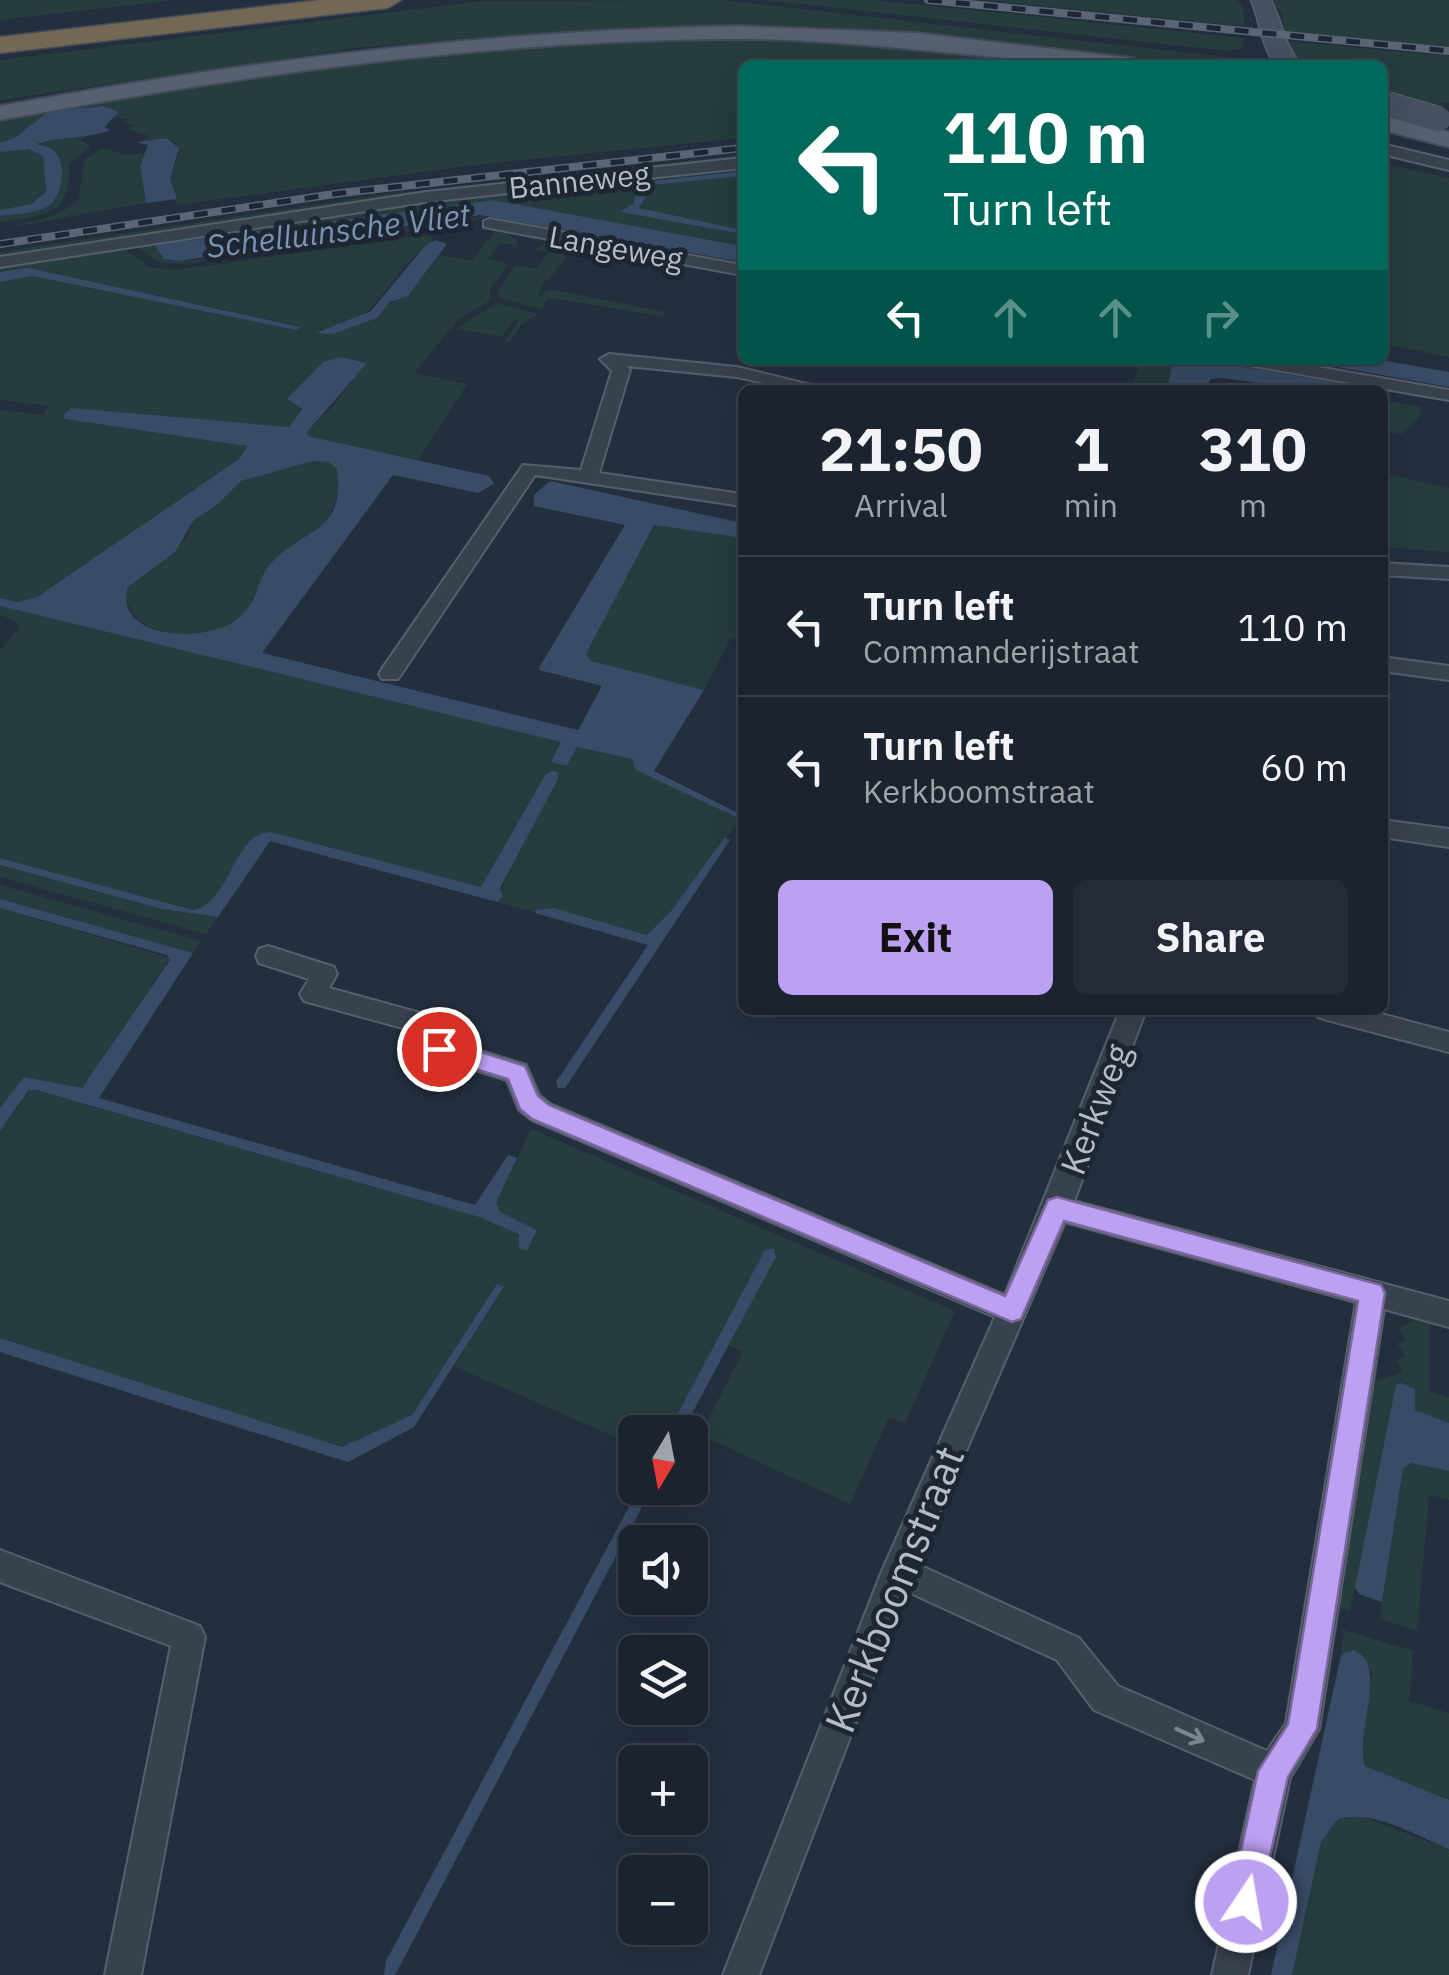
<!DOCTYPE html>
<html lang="en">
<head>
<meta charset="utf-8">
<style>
  :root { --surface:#1b232e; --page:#242b36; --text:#f1f3f6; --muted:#a0a4aa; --line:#39404a; --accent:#bca0f2 }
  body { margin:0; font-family:"IBM Plex Sans",sans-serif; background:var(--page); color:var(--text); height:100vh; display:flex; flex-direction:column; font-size:38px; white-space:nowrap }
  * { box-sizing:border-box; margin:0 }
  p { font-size:32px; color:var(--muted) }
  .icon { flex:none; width:55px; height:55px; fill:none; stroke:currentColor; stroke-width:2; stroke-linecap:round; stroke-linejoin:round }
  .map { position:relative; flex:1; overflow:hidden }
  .details { position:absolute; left:738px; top:385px; width:650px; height:630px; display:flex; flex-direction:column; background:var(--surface); border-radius:15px; box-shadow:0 10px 40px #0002,0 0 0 2px var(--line) }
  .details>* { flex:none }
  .guide { position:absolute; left:738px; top:60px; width:650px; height:305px; border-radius:15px; box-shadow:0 10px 40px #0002,0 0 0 2px var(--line); background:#00695c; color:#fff; overflow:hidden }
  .needle { width:65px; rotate:190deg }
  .controls { position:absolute; left:618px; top:1415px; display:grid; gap:20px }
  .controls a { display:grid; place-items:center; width:90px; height:90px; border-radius:15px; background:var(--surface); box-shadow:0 10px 40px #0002,0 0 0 2px var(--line); font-size:50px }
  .pin { position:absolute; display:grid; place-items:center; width:85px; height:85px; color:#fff; margin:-42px; border:5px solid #fff; border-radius:50%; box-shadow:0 2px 10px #0007 }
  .me { position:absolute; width:110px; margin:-55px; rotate:12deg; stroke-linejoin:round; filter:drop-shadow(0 0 8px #0008) }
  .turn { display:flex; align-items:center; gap:35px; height:210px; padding:0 40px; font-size:45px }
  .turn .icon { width:130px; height:130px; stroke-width:2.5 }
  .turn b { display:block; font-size:70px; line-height:85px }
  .lanes { display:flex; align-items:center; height:95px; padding:0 40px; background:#0003; justify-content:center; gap:50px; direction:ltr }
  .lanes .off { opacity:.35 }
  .eta { display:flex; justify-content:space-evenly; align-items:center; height:170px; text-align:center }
  .eta b { font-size:60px; font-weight:700; line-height:70px }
  .action { display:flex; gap:20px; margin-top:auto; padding:20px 40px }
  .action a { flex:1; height:115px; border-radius:15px; background:var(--accent); color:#111; font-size:40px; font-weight:700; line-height:115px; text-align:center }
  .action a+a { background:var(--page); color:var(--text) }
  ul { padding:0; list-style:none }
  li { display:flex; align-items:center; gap:30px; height:140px; padding:0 40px; border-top:2px solid var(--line) }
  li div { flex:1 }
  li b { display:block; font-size:38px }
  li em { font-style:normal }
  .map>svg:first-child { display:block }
  .green { fill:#263c3f }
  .water { fill:#394c67; fill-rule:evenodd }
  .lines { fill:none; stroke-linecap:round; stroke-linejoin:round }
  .street-casing { stroke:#565f6c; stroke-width:4 }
  .secondary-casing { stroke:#565f6c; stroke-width:3 }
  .primary-casing { stroke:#414a57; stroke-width:4 }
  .highway-casing { stroke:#434c59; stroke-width:3 }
  .street { fill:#38414e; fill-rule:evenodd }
  .secondary { fill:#465061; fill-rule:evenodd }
  .primary { fill:#56606e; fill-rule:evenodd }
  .highway { fill:#746855; fill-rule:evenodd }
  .rail-casing { stroke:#5a6575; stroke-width:8 }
  .rail { stroke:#1d2633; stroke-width:5; stroke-dasharray:14; stroke-linecap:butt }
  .secondary-bridge-casing { stroke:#565f6c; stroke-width:26; stroke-linecap:butt }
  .secondary-bridge { stroke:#465061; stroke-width:24 }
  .oneway { stroke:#7c8592 }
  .route { fill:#bca0f2; stroke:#7a689d; stroke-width:2.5 }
  .labels { text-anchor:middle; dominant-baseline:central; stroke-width:10; stroke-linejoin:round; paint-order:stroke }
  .far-street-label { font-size:30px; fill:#b4bcc9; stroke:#1d2633 }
  .far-water-label { font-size:32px; font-style:italic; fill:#7c92b1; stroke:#1d2633 }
  .street-label { font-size:35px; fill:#b4bcc9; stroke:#1d2633 }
  .near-street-label { font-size:42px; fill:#b4bcc9; stroke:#1d2633 }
</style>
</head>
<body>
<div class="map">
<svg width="1449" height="1975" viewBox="0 0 1449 1975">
  <rect width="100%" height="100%" fill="#242f3e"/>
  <g class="green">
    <path d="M0 0H176L0 20Z"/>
    <path d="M723 0 1226 57 1242 65H1180L978 41 651 29 364 47 0 100V60L482 1Z"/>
    <path d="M764 0H874L1244 38 1241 49 1228 51Z"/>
    <path d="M980 0H1236L1243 7 1245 26Z"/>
    <path d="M1272 0H1449V47L1284 32 1282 14Z"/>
    <path d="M661 38 794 39 1089 65H742V138L474 165 177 205 170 179 179 152 176 143 163 138 144 140 149 136 128 129 134 125 125 122 128 119 112 117 118 111C69 93 41 130 0 143V120L144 91 392 56Z"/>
    <path d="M1283 41 1449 56V103L1404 104 1383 97 1382 65H1302Z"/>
    <path d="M71 135 87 136 80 140 91 146 69 164C71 218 45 214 0 223V216L50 205 52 149 36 145Z"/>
    <path d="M17 148 36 150 43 157 46 192 31 204 0 210V152Z"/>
    <path d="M101 148 129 155 147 152 140 166 146 203 0 229 53 216 73 205 79 198 84 161Z"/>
    <path d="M742 155V159L382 199 0 258V252L380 195Z"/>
    <path d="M1382 163 1449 178V357L1383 344Z"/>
    <path d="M742 166V171L542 192 544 197 638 187 633 204 620 212 742 234V246L492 200 201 242 188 240 159 255 170 261 195 260 489 216 462 224 183 264 159 263 133 243 557 184Z"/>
    <path d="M742 176V230L639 209 653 185Z"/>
    <path d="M498 228 518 241 516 246 501 243 488 259 508 264 489 290 491 300 458 320 414 373 467 384 418 460 308 436 306 432 332 407 366 362 341 357 333 361 299 406V417L289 427 65 419 247 445 239 459 37 597 17 602 0 598V410L43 415 49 406 0 400V282L32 276 296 330 300 326 43 271 0 272V267L120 246 149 267 176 270 433 234 432 242C390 267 377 332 318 329L333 334 377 318 390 303 408 296 440 255 471 261Z"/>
    <path d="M554 239 577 242 549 280H544L537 299 549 289 664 312 662 316 549 298 541 309 499 298 498 291 515 265 536 269 549 252 534 249Z"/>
    <path d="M494 305 498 304 538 314 523 323 510 342 505 341 520 320H514L502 337 456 329Z"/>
    <path d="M1141 360 1172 364 1167 390H1130Z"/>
    <path d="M1382 401 1422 407 1419 418 1402 434 1383 431Z"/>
    <path d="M313 461 329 462 337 469C344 531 302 535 264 571 257 584 261 595 250 607 240 618 226 630 211 634 181 643 118 628 128 587L186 539 194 520 241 481Z"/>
    <path d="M1382 473 1449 488V552L1383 547Z"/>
    <path d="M654 525 742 538V640L731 638 704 690 592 661 586 654Z"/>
    <path d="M0 606 562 742 551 762 567 766 576 747 632 759 637 770 741 819 671 911 647 935 554 908 535 912 497 902 545 775 481 887 271 832C232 834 231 904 193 910L0 858V650L19 629 16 621 0 615Z"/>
    <path d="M0 865 162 909 218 917 206 934 0 877Z"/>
    <path d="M0 885 201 941 193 953 0 899Z"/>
    <path d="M0 908 170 958 82 1089 24 1077 0 1108Z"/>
    <path d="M31 1089 479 1217 519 1234 522 1252 527 1250 537 1230 500 1212 496 1203 531 1129 955 1311 905 1423 889 1417 850 1504 700 1435 743 1352 729 1345 776 1257 777 1252 770 1248 668 1432H635V1446L454 1366 504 1288 497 1284 412 1415 350 1445 332 1447 0 1338V1131Z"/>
    <path d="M1417 1319 1430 1322 1429 1391 1449 1397V1423L1414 1410 1411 1386 1396 1384 1350 1611 1334 1605 1368 1383 1403 1372 1396 1360 1405 1356 1397 1343 1406 1340 1399 1328Z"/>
    <path d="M1411 1463 1449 1471V1500L1429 1495 1417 1631 1380 1619 1403 1469Z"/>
    <path d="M1344 1630 1413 1651 1409 1701 1449 1713V1800L1365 1766 1360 1750 1372 1672 1341 1655Z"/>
    <path d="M1358 1815 1449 1849V1975H1292L1321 1842 1338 1819Z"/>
  </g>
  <g class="water">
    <path d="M104 106 119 112 104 127 110 130C90 139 61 136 37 144 42 146 47 146 52 149 68 160 63 197 48 206 34 214 15 214 0 216V210L31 204 46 192 43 156 29 149 0 152V143L16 137 49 111Z"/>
    <path d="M166 138 179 148 170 179 177 199 146 203 140 166 148 145 136 142Z"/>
    <path d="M742 171V176L653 185 639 208 742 230V234L620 212 633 204 638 187 537 194Z"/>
    <path d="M493 200 742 246V262L480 215 179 261 164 259 155 245Z"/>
    <path d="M435 240 447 244 408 296 390 302 377 318 333 334 316 333 371 311 424 247Z"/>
    <path d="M28 268 43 271 301 327 296 330 32 276 0 282V272Z"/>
    <path d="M341 357 367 363 307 432 308 436 489 476 494 484 478 493 393 475 262 653 578 730 602 686 539 670 540 666 625 525 534 506V495L550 481 742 523V538L654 525 586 654 592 661 704 690 654 771 742 815V820L636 770 632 759 577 747 567 766 551 762 561 742 0 606V598L17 602 37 597 239 459 247 446 65 419 63 415 72 408 289 427 302 409 287 399 323 362ZM313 461 329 462 337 469C345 532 308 527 273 561 252 581 265 599 233 622 203 643 113 639 128 587L175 552 194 520 218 504 241 481Z"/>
    <path d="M1161 360 1220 363 1379 390H1313L1222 378 1211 379 1204 390H1167L1172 364Z"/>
    <path d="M1298 360H1381L1449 372V387Z"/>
    <path d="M552 771 558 772V779L500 888 503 897 497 902 270 841 218 917 162 909 0 865V858L193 910C231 904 232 833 271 832L481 887 545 775Z"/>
    <path d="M725 837 730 840 565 1088H558L556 1082 648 945 535 913 536 910 554 908 647 935 671 911Z"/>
    <path d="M0 899 193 953 99 1098 475 1205 508 1155 517 1158 496 1203 500 1212 537 1230 527 1251 519 1248V1234L479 1217 36 1090 28 1091 0 1131V1108L24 1077 82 1088 170 960 167 955 0 908Z"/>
    <path d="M774 1248 776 1257 682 1432H668L765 1250Z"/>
    <path d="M497 1284 504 1287 414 1427 348 1462 0 1352V1338L342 1447 412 1415Z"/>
    <path d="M1401 1383 1415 1389V1410L1449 1423V1471L1411 1463 1403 1469 1382 1602 1359 1594 1355 1587 1396 1384Z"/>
    <path d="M639 1488H652L395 1975H384L386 1961Z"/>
    <path d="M1353 1650C1390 1663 1354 1733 1365 1766L1449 1800V1849C1416 1836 1374 1809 1338 1819L1321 1842 1292 1975H1271L1341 1655Z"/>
  </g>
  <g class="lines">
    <defs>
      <g id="street">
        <path d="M1382 144 1449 160V170L1382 154Z"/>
        <path d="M742 158V168L426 202 0 267V257L426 192Z"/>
        <path d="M490 219 742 265V275L484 227V221Z"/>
        <path d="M609 354 737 367 831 390H796L737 377 627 366 630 370 599 473 742 494V506L535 475 398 679H382L379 674 382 669 523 465 581 470 612 371 600 359Z"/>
        <path d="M1238 360H1278L1449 390V400L1247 365Z"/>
        <path d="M1382 563 1449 567V579L1382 575Z"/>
        <path d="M1382 657 1449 666V680L1382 671Z"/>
        <path d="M1382 820 1449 829V847L1382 837Z"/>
        <path d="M268 946 334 967 337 974 329 988 457 1023 461 1030 455 1043 526 1065 539 1095 550 1104 1005 1295 1120 1010H1146L1074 1201 1449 1301V1327L1384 1309 1319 1729 1290 1778 1248 1975H1212L1255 1780 1094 1710 1057 1660 906 1591 759 1975H723L882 1571 995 1317 532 1120 519 1110 507 1080 430 1056 426 1049 432 1036 304 1001 300 994 309 979 259 963 256 956 259 949ZM1065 1222 1356 1302 1286 1723 1267 1751 1118 1686 1079 1638 917 1564Z"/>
        <path d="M1314 1010H1366L1449 1032V1052L1327 1020 1318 1017Z"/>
        <path d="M0 1550 200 1626 205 1637 141 1975H105L171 1646 0 1582Z"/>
      </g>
      <path id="secondary" d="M1251 0H1271C1284 26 1283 44 1301 65H1277C1262 52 1260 20 1251 0Z"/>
      <g id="primary">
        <path d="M738 26 917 33 1132 58 1144 65C1008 65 873 39 736 39 488 40 243 75 0 120V106C245 61 489 30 738 26Z"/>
        <path d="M1382 115 1449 132V147L1382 130Z"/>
      </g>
      <path id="highway" d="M320 0H401L388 8 0 53V37Z"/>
    </defs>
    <use href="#street" class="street-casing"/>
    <use href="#secondary" class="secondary-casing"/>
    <use href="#primary" class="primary-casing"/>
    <use href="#highway" class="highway-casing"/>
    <use href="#street" class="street"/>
    <use href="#secondary" class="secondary"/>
    <use href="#primary" class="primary"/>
    <use href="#highway" class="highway"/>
    <defs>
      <g id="rail">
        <path d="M928 0 1449 51"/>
        <path d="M0 244 341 193 742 148"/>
      </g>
    </defs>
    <use href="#rail" class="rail-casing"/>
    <use href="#rail" class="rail"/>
    <defs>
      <path id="secondary-bridge" d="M1387 104 1439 119"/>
    </defs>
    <use href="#secondary-bridge" class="secondary-bridge-casing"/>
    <use href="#secondary-bridge" class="secondary-bridge"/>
  </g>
  <defs><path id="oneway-shaft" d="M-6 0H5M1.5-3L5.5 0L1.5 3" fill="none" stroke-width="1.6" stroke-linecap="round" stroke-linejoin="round" transform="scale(2.5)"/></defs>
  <use class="oneway" href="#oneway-shaft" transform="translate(1190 1735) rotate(24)"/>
  <path class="route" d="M439 1039 525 1066 538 1096 549 1105 1005 1296 1048 1200 1057 1197 1381 1285 1385 1293 1317 1729 1288 1777 1257 1913 1246 1918 1235 1913 1230 1902 1258 1771 1288 1724 1358 1301 1064 1221 1021 1319 1012 1322 532 1119 520 1109 508 1079 430 1055 427 1049Z"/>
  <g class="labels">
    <g class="far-street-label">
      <text transform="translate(579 180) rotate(-6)">Banneweg</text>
      <text transform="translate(616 247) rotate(10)">Langeweg</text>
    </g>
    <g class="far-water-label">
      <text transform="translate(338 230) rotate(-7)">Schelluinsche Vliet</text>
    </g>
    <g class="street-label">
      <text transform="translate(1095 1109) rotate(-69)">Kerkweg</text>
    </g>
    <g class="near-street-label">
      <text transform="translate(894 1589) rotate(-68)">Kerkboomstraat</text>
    </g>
  </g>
</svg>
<div class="controls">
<a><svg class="needle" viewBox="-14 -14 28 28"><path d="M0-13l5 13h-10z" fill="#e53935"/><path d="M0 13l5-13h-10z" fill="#a0a4aa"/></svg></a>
<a><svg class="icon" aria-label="sound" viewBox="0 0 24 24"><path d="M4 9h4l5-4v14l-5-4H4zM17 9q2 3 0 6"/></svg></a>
<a><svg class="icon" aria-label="layers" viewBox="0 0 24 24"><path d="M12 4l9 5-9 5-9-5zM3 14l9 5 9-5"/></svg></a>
<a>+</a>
<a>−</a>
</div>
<div class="pin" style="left:439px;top:1049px;background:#d93025"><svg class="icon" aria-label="arrive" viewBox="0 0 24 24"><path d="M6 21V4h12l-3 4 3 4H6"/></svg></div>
<svg class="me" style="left:1246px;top:1902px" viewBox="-20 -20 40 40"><circle r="17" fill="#bca0f2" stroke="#fff" stroke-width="3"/><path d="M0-11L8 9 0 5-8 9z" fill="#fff"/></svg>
<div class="guide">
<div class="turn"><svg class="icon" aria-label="left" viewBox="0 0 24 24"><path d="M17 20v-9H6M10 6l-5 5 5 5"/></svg><div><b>110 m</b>Turn left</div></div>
<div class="lanes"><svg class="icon" aria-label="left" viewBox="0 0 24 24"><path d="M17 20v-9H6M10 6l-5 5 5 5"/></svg><svg class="icon off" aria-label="ahead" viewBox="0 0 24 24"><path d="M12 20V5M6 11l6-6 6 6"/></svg><svg class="icon off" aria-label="ahead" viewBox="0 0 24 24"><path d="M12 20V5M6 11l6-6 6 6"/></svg><svg class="icon off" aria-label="right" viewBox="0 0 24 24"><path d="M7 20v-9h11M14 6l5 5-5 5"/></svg></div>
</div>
<section class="details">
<div class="eta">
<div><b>21:50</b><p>Arrival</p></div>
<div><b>1</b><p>min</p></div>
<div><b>310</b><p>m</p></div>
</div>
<ul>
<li><svg class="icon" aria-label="left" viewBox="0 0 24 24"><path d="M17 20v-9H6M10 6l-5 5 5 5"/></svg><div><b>Turn left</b><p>Commanderijstraat</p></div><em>110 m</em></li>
<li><svg class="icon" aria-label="left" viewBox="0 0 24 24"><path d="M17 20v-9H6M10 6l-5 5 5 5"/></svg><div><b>Turn left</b><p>Kerkboomstraat</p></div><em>60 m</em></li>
</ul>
<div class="action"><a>Exit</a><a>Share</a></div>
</section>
</div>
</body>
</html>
